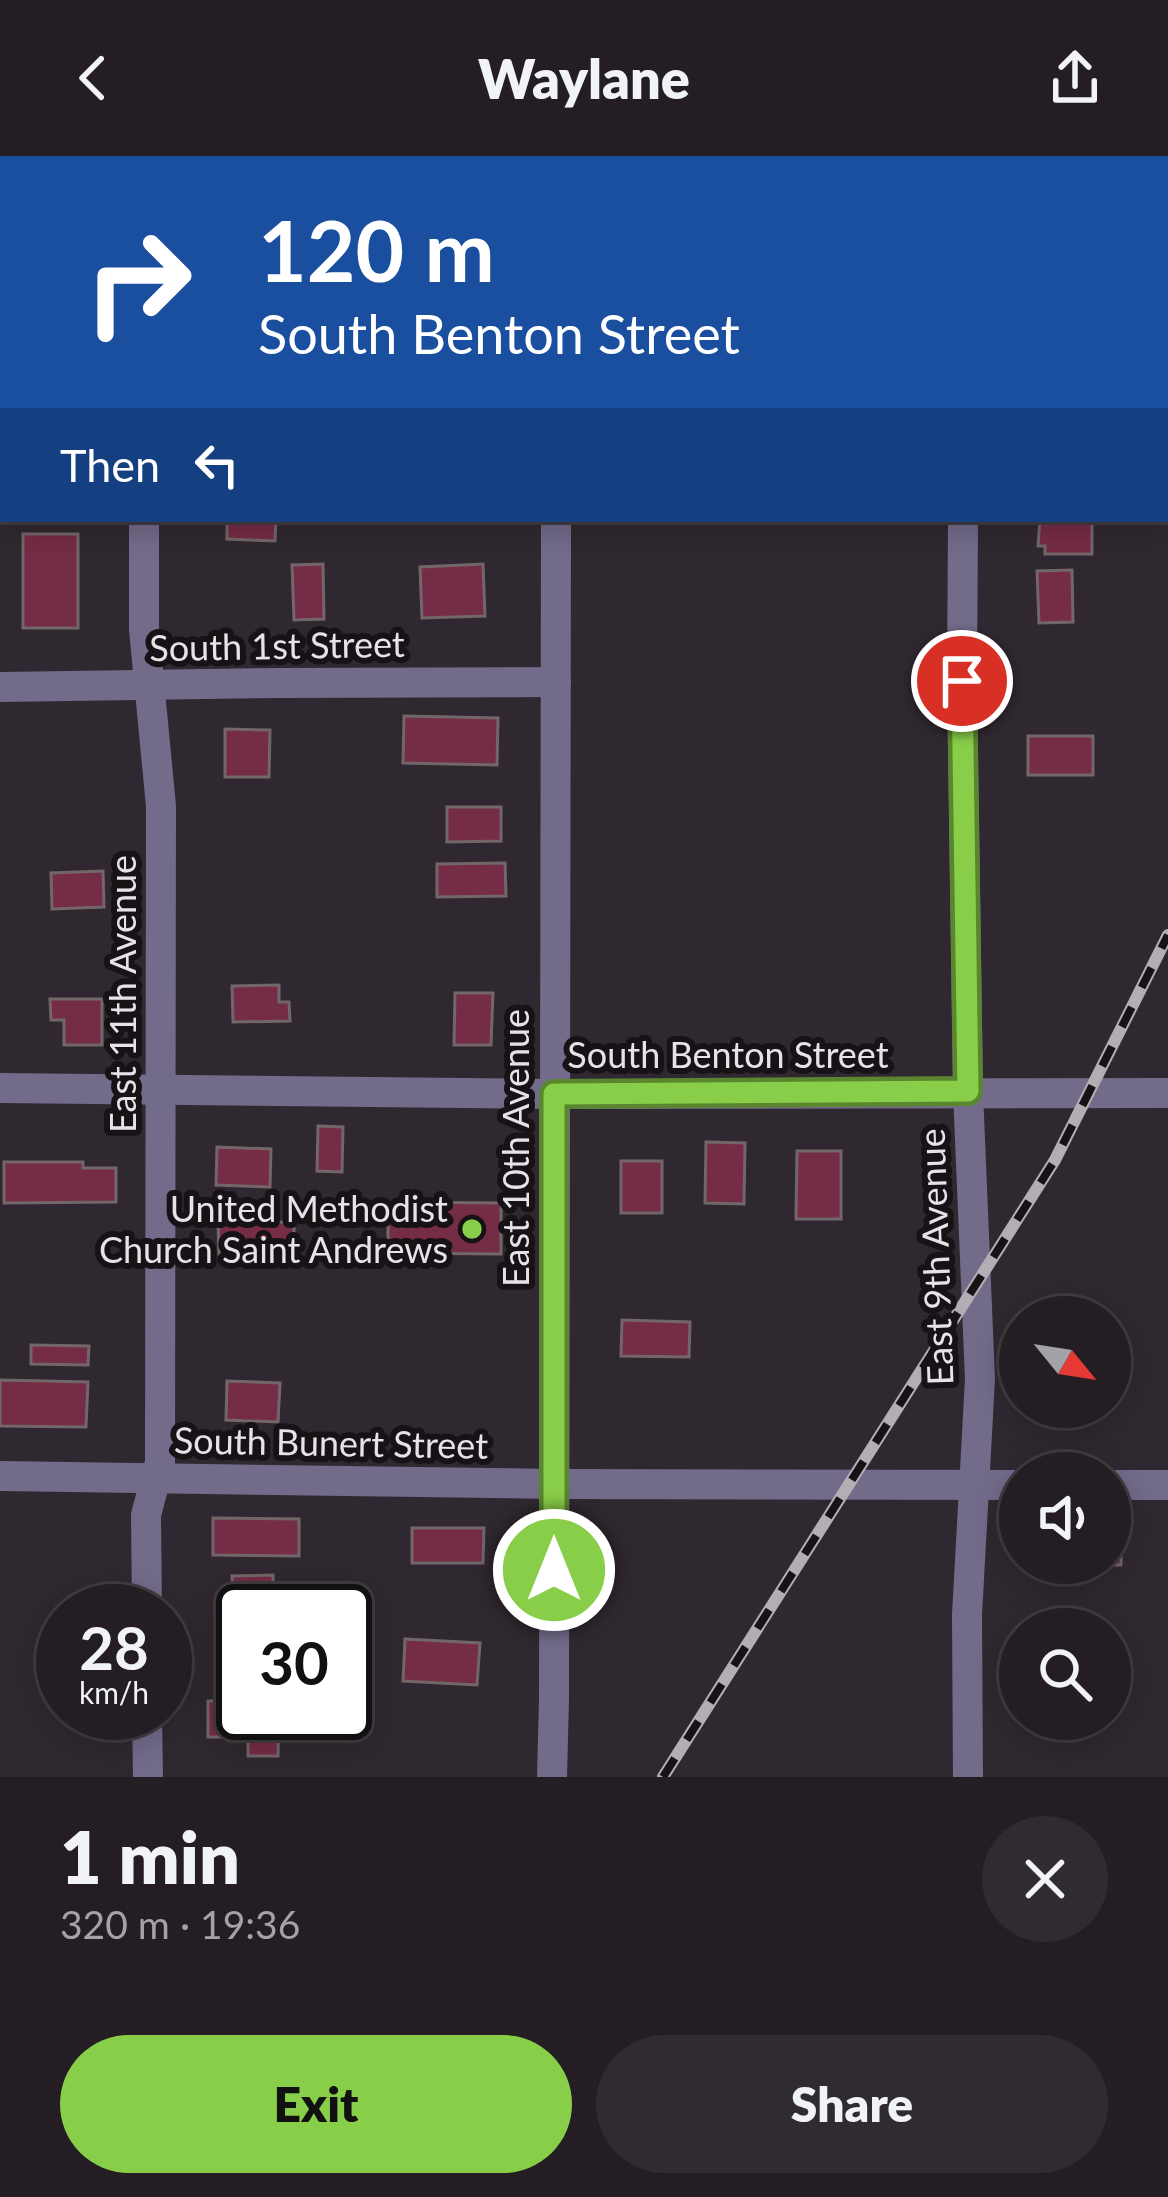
<!DOCTYPE html>
<html lang="en">
<head>
<meta charset="utf-8">
<style>
  :root { --surface:#241e24; --page:#302b31; --text:#f1f3f6; --muted:#a3a2a6; --line:#413c41; --accent:#89ce48 }
  body { margin:0; font-family:Lato,sans-serif; background:var(--page); color:var(--text); height:100vh; display:flex; flex-direction:column; font-size:45px; white-space:nowrap }
  * { box-sizing:border-box; margin:0 }
  p { font-size:39px; color:var(--muted) }
  .icon { flex:none; width:66px; height:66px; fill:none; stroke:currentColor; stroke-width:2; stroke-linecap:round; stroke-linejoin:round }
  .map { position:relative; height:1621px; overflow:hidden }
  .details { display:flex; flex-direction:column; background:var(--surface); flex:1 }
  .details>* { flex:none }
  .guide { position:absolute; left:0px; top:0px; width:1170px; height:366px; box-shadow:0 6px 30px #0003,0 0 0 3px var(--line); background:#1a4fa0; color:#fff; overflow:hidden }
  .needle { width:78px; rotate:120deg }
  .fabs { position:absolute; left:999px; top:1140px; display:grid; gap:24px }
  .fabs a { display:grid; place-items:center; width:132px; height:132px; border-radius:50%; background:var(--surface); box-shadow:0 6px 30px #0003,0 0 0 3px var(--line); font-size:60px }
  .speed { position:absolute; left:36px; top:1428px; display:flex; gap:24px; font-size:60px; font-weight:700; text-align:center }
  .speed>* { display:grid; place-content:center; width:156px; height:156px; border-radius:50%; background:var(--surface); box-shadow:0 6px 30px #0003,0 0 0 3px var(--line); line-height:1 }
  .speed small { font-size:30px; font-weight:400 }
  .speed .limit { border:6px solid #111; border-radius:18px; background:#fff; color:#111 }
  .pin { position:absolute; display:grid; place-items:center; width:102px; height:102px; color:#fff; margin:-51px; border:6px solid #fff; border-radius:50%; box-shadow:0 3px 12px #0007 }
  .me { position:absolute; width:132px; margin:-66px; rotate:0deg; stroke-linejoin:round; filter:drop-shadow(0 0 9px #0008) }
  .turn { display:flex; align-items:center; gap:42px; height:252px; padding:0 60px; font-size:54px }
  .turn .icon { width:156px; height:156px; stroke-width:2.5 }
  .turn b { display:block; font-size:84px; line-height:102px }
  .then { display:flex; align-items:center; height:114px; padding:0 60px; background:#0003; gap:24px; font-size:45px }
  .round { display:grid; place-items:center; flex:none; width:126px; height:126px; border-radius:63px; background:var(--page) }
  .headline { display:flex; align-items:center; justify-content:space-between; height:204px; padding:0 60px }
  h1 { font-size:72px; font-weight:800; line-height:90px }
  .action { display:flex; gap:24px; margin-top:auto; padding:24px 60px }
  .action a { flex:1; height:138px; border-radius:72px; background:var(--accent); color:#111; font-size:48px; font-weight:800; line-height:138px; text-align:center }
  .action a+a { background:var(--page); color:var(--text) }
  header { display:flex; justify-content:space-between; align-items:center; height:156px; padding:0 60px; background:var(--surface); font-size:54px; font-weight:800 }
  .map>svg:first-child { display:block }
  .building { fill:#752c46; stroke:#736669; stroke-width:3 }
  .lines { fill:none; stroke-linecap:round; stroke-linejoin:round }
  .minor { stroke:#726b8a; stroke-width:30 }
  .rail-casing { stroke:#b4aeb4; stroke-width:12 }
  .rail { stroke:#161216; stroke-width:8; stroke-dasharray:22; stroke-linecap:butt }
  .route-casing { stroke:#59862f; stroke-width:30 }
  .route { stroke:#89ce48; stroke-width:21 }
  .poi-dot { fill:#89ce48; stroke:#161216; stroke-width:4.5 }
  .labels { text-anchor:middle; dominant-baseline:central; stroke-width:12; stroke-linejoin:round; paint-order:stroke }
  .street-label { font-size:36px; fill:#e7e2e7; stroke:#161216 }
  .poi-label { font-size:36px; fill:#e7e2e7; stroke:#161216; text-anchor:end }
</style>
</head>
<body>
<header><svg class="icon" aria-label="back" viewBox="0 0 24 24"><path d="M15 5l-7 7 7 7"/></svg>Waylane<svg class="icon" aria-label="share" viewBox="0 0 24 24"><path d="M12 15V3M7 8l5-5 5 5M5 13v7h14v-7"/></svg></header>
<div class="map">
<svg width="1168" height="1621" viewBox="0 0 1168 1621">
  <rect width="100%" height="100%" fill="#302830"/>
  <g class="building">
    <rect x="1035" y="0" width="79" height="3"/>
    <path d="M227 363H276L275 385 227 383Z"/>
    <path d="M1040 363H1092V398H1045V390H1038Z"/>
    <rect x="23" y="378" width="55" height="94"/>
    <path d="M323 408 324 463 294 464 292 409Z"/>
    <path d="M483 408 485 460 422 462 420 411Z"/>
    <path d="M1072 414 1073 466 1039 467 1037 415Z"/>
    <path d="M404 560 498 562 497 609 403 607Z"/>
    <path d="M225 573 270 574 269 621H225Z"/>
    <rect x="1028" y="580" width="65" height="39"/>
    <path d="M447 651H501V685L447 686Z"/>
    <path d="M505 707 506 740 437 741V708Z"/>
    <path d="M103 715 104 751 52 753 51 717Z"/>
    <path d="M279 829V846H289L290 865 233 866 232 830Z"/>
    <path d="M455 837H493L491 889H454Z"/>
    <path d="M50 843H102V889H64V864H51Z"/>
    <path d="M318 970 343 971 342 1016 317 1015Z"/>
    <path d="M706 986 745 987 744 1048 705 1047Z"/>
    <path d="M217 991 271 993 270 1031 216 1029Z"/>
    <path d="M797 995H841V1063H796Z"/>
    <rect x="621" y="1005" width="41" height="52"/>
    <path d="M4 1006H83V1012H116V1046L4 1047Z"/>
    <path d="M388 1046 501 1047V1098L388 1097Z"/>
    <path d="M294 1066V1097L219 1098 218 1067Z"/>
    <path d="M622 1164 690 1166 689 1201 621 1200Z"/>
    <path d="M31 1189 89 1190 88 1209 31 1208Z"/>
    <path d="M0 1224 88 1226 86 1271 0 1270Z"/>
    <path d="M227 1225 280 1227 278 1266 226 1264Z"/>
    <path d="M213 1362 299 1363V1400L213 1399Z"/>
    <path d="M1110 1368H1121V1409H1056V1407H1110Z"/>
    <path d="M412 1372H484L483 1407H412Z"/>
    <path d="M273 1419V1442H294L295 1455H243V1472H220V1442L233 1441 232 1420Z"/>
    <rect x="318" y="1444" width="22" height="11"/>
    <path d="M405 1483 480 1487 477 1529 403 1525Z"/>
    <path d="M208 1545H243V1557H279L278 1600H248V1581H208Z"/>
  </g>
  <g class="lines">
    <g class="minor">
      <path d="M964 0V3"/>
      <path d="M144 3V0"/>
      <path d="M556 3V0"/>
      <path d="M1167 119H1168"/>
      <path d="M0 125H3"/>
      <path d="M144 363V473L161 650 160 1306 146 1359 147 1455"/>
      <path d="M963 363 962 525 968 935 980 1223 967 1459 968 1621"/>
      <path d="M0 531 280 527 556 526"/>
      <path d="M0 932 554 938 1168 937"/>
      <path d="M0 1320 554 1328 1020 1329"/>
      <path d="M1110 1329H1168"/>
      <path d="M147 1557 148 1621"/>
      <path d="M552 1621 554 1543 556 363"/>
    </g>
    <defs>
      <path id="rail" d="M663 1621 1055 1004 1168 779"/>
    </defs>
    <use href="#rail" class="rail-casing"/>
    <use href="#rail" class="rail"/>
  </g>
  <g class="lines">
    <defs>
      <path id="route" d="M554 1414V938L968 935 962 525"/>
    </defs>
    <use href="#route" class="route-casing"/>
    <use href="#route" class="route"/>
  </g>
  <circle class="poi-dot" cx="472" cy="1073" r="12"/>
  <g class="labels">
    <g class="street-label">
      <text transform="translate(277 489) rotate(-1)">South 1st Street</text>
      <text transform="translate(122 838) rotate(-90)">East 11th Avenue</text>
      <text x="728" y="898">South Benton Street</text>
      <text transform="translate(515 992) rotate(-90)">East 10th Avenue</text>
      <text transform="translate(935 1101) rotate(-92)">East 9th Avenue</text>
      <text transform="translate(331 1286) rotate(1)">South Bunert Street</text>
    </g>
    <g class="poi-label">
      <text x="448" y="1052">United Methodist<tspan x="448" dy="41">Church Saint Andrews</tspan></text>
    </g>
  </g>
</svg>
<div class="fabs">
<a><svg class="needle" viewBox="-14 -14 28 28"><path d="M0-13l5 13h-10z" fill="#e53935"/><path d="M0 13l5-13h-10z" fill="#a3a2a6"/></svg></a>
<a><svg class="icon" aria-label="sound" viewBox="0 0 24 24"><path d="M4 9h4l5-4v14l-5-4H4zM17 9q2 3 0 6"/></svg></a>
<a><svg class="icon" aria-label="search" viewBox="0 0 24 24"><circle cx="10" cy="10" r="6"/><path d="M15 15l6 6"/></svg></a>
</div>
<div class="speed"><div>28<small>km/h</small></div><div class="limit">30</div></div>
<div class="pin" style="left:962px;top:525px;background:#d93025"><svg class="icon" aria-label="arrive" viewBox="0 0 24 24"><path d="M6 21V4h12l-3 4 3 4H6"/></svg></div>
<svg class="me" style="left:554px;top:1414px" viewBox="-20 -20 40 40"><circle r="17" fill="#89ce48" stroke="#fff" stroke-width="3"/><path d="M0-11L8 9 0 5-8 9z" fill="#fff"/></svg>
<div class="guide">
<div class="turn"><svg class="icon" aria-label="right" viewBox="0 0 24 24"><path d="M7 20v-9h11M14 6l5 5-5 5"/></svg><div><b>120 m</b>South Benton Street</div></div>
<div class="then">Then<svg class="icon" aria-label="left" viewBox="0 0 24 24"><path d="M17 20v-9H6M10 6l-5 5 5 5"/></svg></div>
</div>
</div>
<section class="details">
<div class="headline"><div><h1>1 min</h1><p>320 m · 19:36</p></div><a class="round"><svg class="icon" aria-label="close" viewBox="0 0 24 24"><path d="M6 6l12 12M18 6L6 18"/></svg></a></div>
<div class="action"><a>Exit</a><a>Share</a></div>
</section>
</body>
</html>
